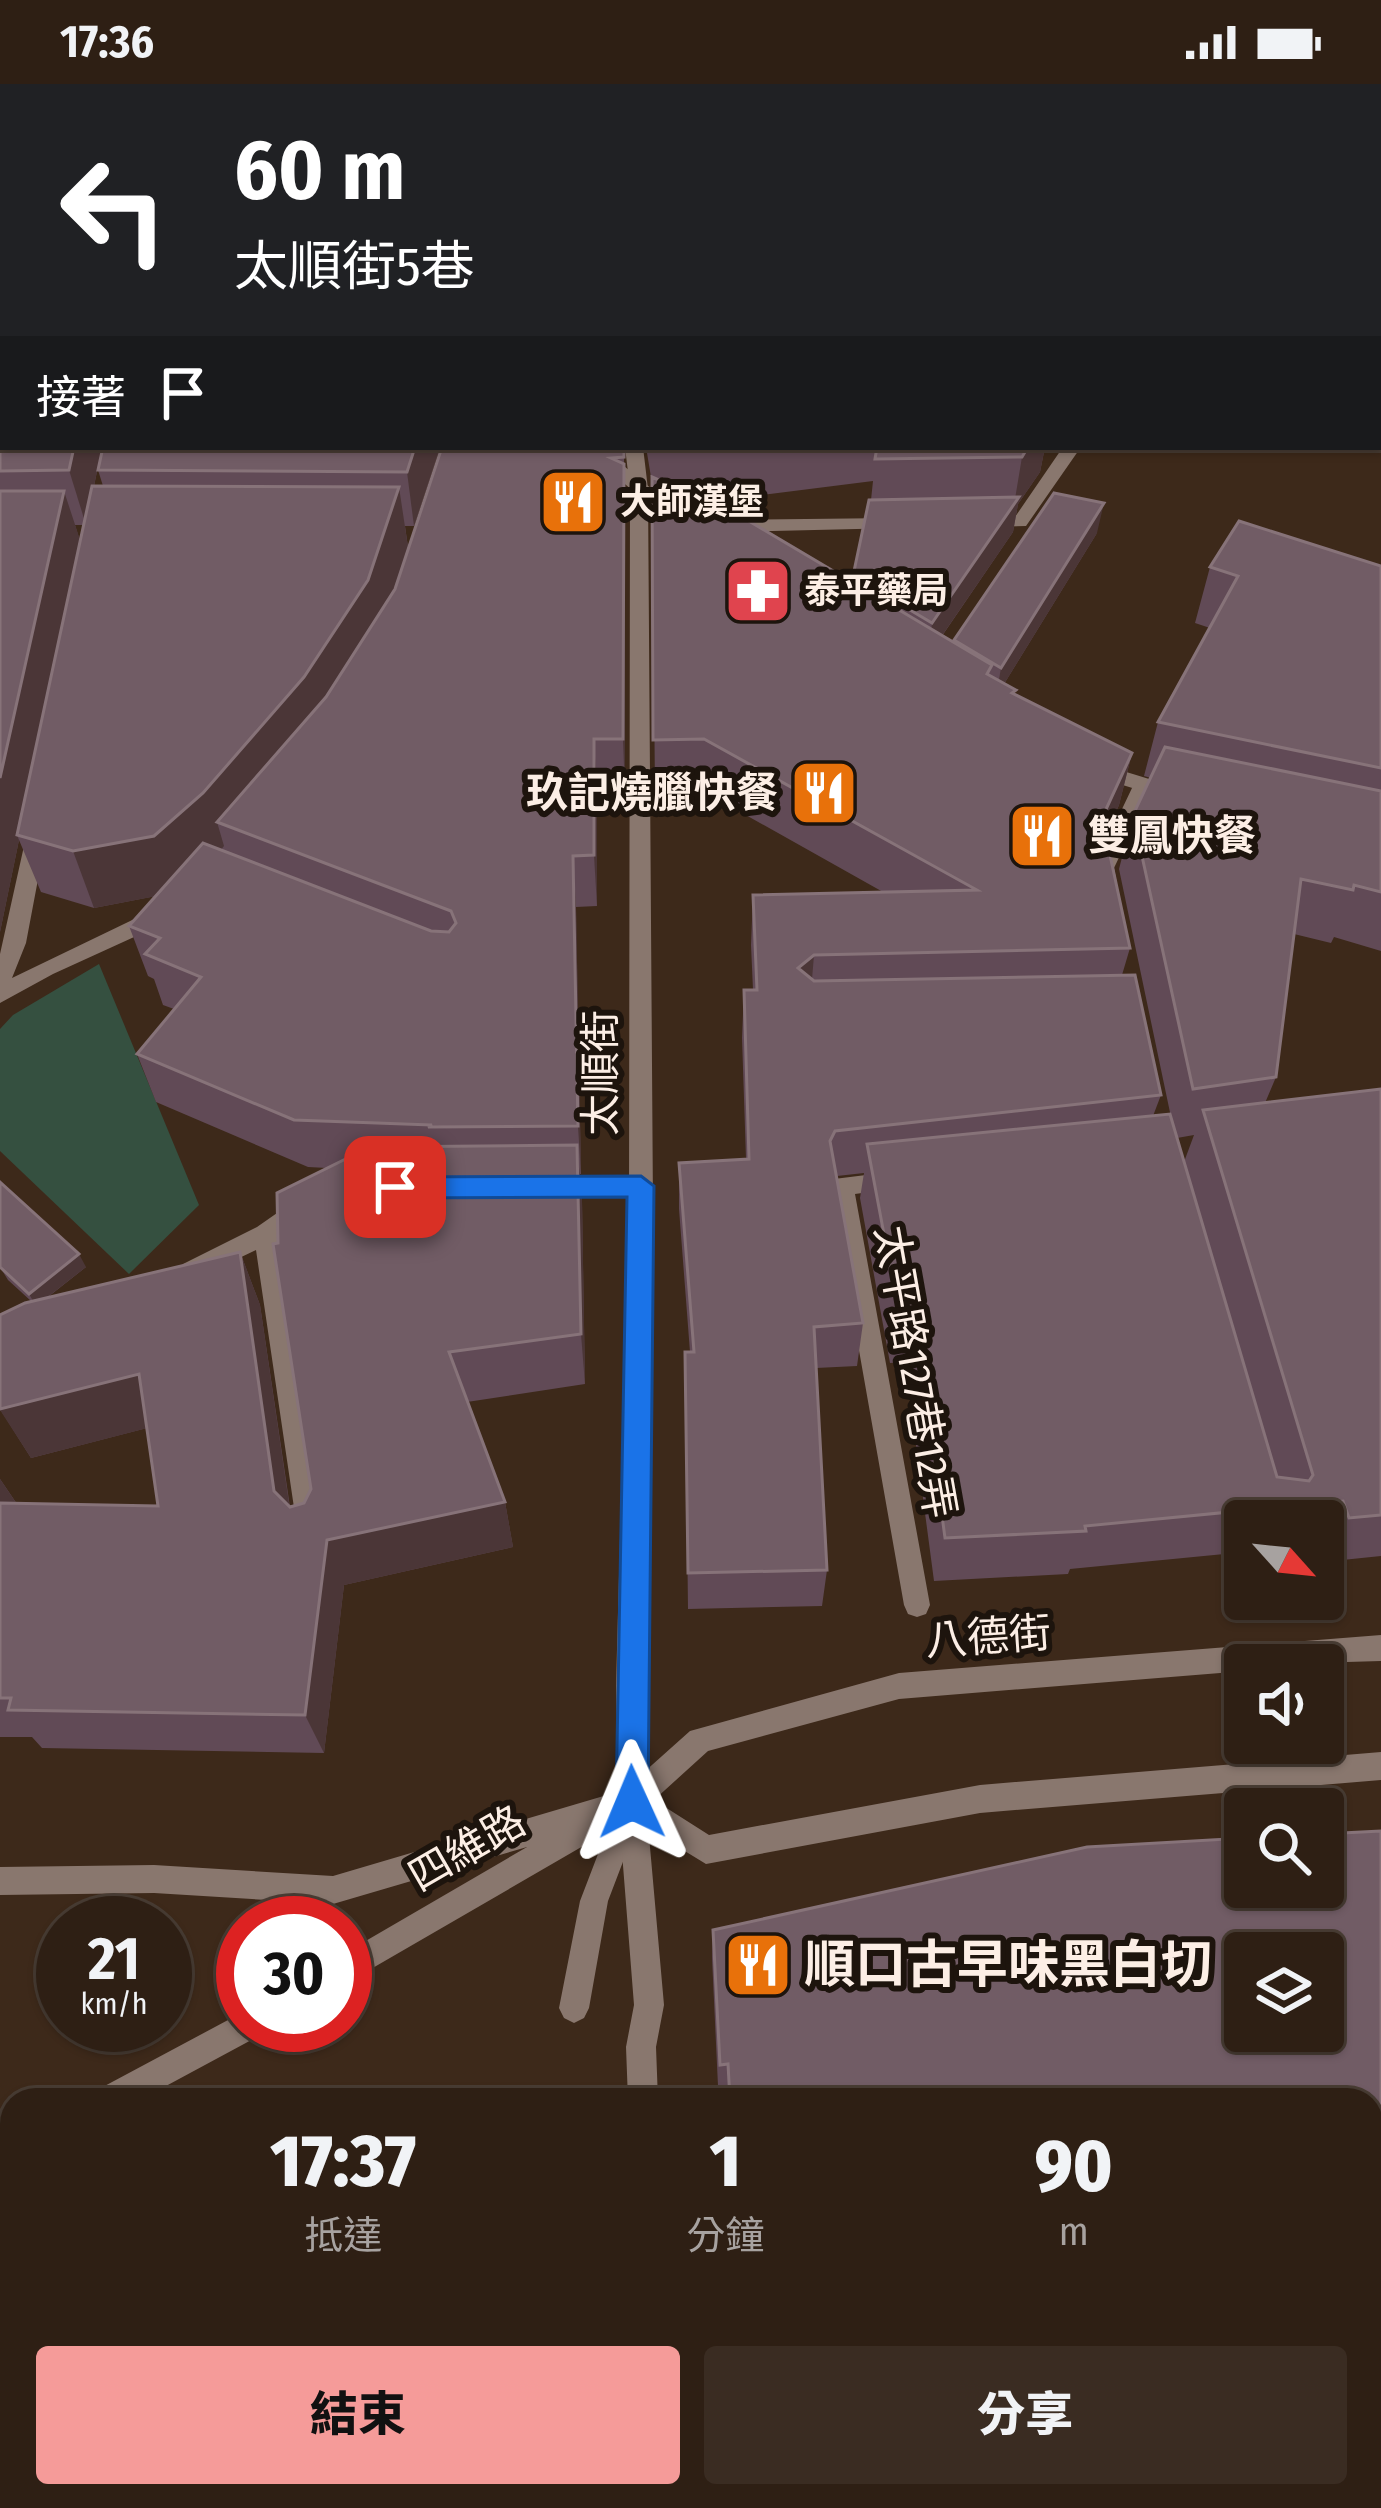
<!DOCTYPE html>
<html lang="zh-TW">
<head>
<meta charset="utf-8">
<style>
  :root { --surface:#2e1f14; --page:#3a2c22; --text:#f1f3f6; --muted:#a7a2a0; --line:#493d34; --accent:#f59b99 }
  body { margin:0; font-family:"Fira Sans Condensed","Noto Sans TC",sans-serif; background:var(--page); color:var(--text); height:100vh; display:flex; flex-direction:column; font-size:45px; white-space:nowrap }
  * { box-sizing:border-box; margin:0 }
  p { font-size:39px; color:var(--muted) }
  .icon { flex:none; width:66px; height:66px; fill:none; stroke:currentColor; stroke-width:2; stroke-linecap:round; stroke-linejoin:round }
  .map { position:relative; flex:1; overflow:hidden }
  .panel { position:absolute; left:0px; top:2004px; width:1383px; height:420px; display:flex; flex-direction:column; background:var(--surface); border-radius:36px 36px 0 0; box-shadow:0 3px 9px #0004,0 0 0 3px var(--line) }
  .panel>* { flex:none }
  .top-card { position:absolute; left:0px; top:0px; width:1383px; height:366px; box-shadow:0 3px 9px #0004,0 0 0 3px var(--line); background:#202124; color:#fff; overflow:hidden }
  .needle { width:78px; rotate:117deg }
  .controls { position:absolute; left:1224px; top:1416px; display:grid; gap:24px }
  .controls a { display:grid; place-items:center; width:120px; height:120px; border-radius:12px; background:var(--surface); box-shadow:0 3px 9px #0004,0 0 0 3px var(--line); font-size:60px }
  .speed { position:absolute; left:36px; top:1812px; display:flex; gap:24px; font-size:60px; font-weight:700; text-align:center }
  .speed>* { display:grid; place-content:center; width:156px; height:156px; border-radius:50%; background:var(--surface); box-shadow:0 3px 9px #0004,0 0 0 3px var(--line); line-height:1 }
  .speed small { font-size:30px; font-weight:400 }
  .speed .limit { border:18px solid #d22; background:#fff; color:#111 }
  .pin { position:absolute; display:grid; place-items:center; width:102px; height:102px; color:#fff; margin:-51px; border-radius:24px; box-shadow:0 6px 18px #0006 }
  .me { position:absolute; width:132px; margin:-66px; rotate:359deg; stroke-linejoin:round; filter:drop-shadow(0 0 9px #0008) }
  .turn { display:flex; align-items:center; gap:42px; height:252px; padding:0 36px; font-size:54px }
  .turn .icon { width:156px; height:156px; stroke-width:2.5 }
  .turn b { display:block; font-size:84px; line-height:102px }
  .then { display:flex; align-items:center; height:114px; padding:0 36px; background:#0003; gap:24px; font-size:45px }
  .eta { display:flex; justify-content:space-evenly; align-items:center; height:204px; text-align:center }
  .eta b { font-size:72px; font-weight:800; line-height:84px }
  .primary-button { display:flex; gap:24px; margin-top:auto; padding:24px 36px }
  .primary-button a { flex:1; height:138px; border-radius:12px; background:var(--accent); color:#111; font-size:48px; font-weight:800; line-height:138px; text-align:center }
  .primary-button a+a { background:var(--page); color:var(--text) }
  .status { display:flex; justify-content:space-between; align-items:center; height:84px; padding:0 60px; background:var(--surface); direction:ltr }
  .status svg { height:33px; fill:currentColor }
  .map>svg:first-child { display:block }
  .green { fill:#355040 }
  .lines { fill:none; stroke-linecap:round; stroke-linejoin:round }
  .service { fill:#89776e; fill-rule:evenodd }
  .minor { fill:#89776e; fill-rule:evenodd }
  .tertiary { fill:#89776e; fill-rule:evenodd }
  .wall { fill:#614a56; fill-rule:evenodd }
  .shaded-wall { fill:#4b3637 }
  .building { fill:#715c65; stroke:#877379; stroke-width:3; fill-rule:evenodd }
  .route { fill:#1a73e8; stroke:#114b97; stroke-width:3 }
  .labels { text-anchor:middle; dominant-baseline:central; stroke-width:12; stroke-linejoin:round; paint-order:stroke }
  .far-poi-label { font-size:36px; font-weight:bold; fill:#fceee5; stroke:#1d140d; text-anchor:start }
  .poi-label { font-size:42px; font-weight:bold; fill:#fceee5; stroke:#1d140d; text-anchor:end }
  .street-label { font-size:42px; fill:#fceee5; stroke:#1d140d }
  .near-poi-label { font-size:51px; font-weight:bold; fill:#fceee5; stroke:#1d140d; text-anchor:start }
</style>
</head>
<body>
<div class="status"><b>17:36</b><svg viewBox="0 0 49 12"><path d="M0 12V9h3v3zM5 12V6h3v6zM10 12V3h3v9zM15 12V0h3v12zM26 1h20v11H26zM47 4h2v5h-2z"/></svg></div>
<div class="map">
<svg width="1381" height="2424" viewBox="0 0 1381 2424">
  <rect width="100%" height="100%" fill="#3d291a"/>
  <path class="green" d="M99 880 199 1121 129 1190 0 1067V945L13 931Z"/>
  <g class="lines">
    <g class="service">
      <rect x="1380" y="27" width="1" height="8"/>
      <path d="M1063 363H1081L1026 442 976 443V435L1015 433Z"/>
      <path d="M893 434 902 440 899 444 724 448 715 442 724 436Z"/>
      <path d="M1142 697 1152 704 1114 784 1117 800 1107 808 1100 805 1094 784 1132 704Z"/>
      <path d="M36 746 46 753 26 859 12 894 153 826H167L170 832 167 838 53 890 0 919V870L26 753Z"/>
      <path d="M890 1088 898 1090 902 1097 898 1104 855 1110 930 1521 926 1530 917 1533 908 1530 904 1521 830 1102 834 1095Z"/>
      <path d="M551 1094H641L649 1096 653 1103 649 1110 641 1112H551L543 1110 539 1103 543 1096Z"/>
      <path d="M300 1113 308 1116 312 1123 277 1154 323 1444 319 1452 310 1456 301 1452 297 1444 256 1166 191 1197 183 1194 179 1187 183 1180 257 1143Z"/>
      <path d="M631 1706 641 1710 645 1720 608 1817 589 1924 584 1934 574 1939 564 1934 559 1924 580 1817 621 1710Z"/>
      <rect x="1371" y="2245" width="10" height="32"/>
      <path d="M646 2412H680L681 2424H647Z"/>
    </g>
    <path class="minor" d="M625 363H643L648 405 653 1124 644 1602 646 1718 664 1921 656 1963 658 2016H628L626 1963 634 1921 618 1718 616 1602 629 1124 630 405Z"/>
    <g class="tertiary">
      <path d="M1368 0H1381V5L1368 3Z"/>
      <rect x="1380" y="37" width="1" height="11"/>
      <path d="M581 363H601L682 430V438H670Z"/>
      <path d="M1097 679 1185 706 1188 711 1178 718 1090 691V681Z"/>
      <path d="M1381 1551V1577L1245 1581V1587L899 1615 708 1667 654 1716 709 1751 980 1701 1381 1668V1696L980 1729 706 1780 629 1733 613 1738 609 1747 345 1900V1869L527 1763 333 1820 154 1809 0 1811V1783L154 1781 333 1792 624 1706 690 1647 899 1589Z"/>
      <path d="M243 1928V1941H263L259 1952 140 2016H95L99 2005Z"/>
      <path d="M12 2047V2077L0 2082V2052Z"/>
    </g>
  </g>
  <g class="wall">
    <path d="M0 0 3 3 102 363 94 402H103L98 386 440 363 414 442H405L408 463 393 509 624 363 625 708H597V822L576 823 581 1090H580L582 1117 585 1300 467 1318 505 1418 513 1463 344 1501 324 1669 42 1664 32 1653H0V1395L17 1420 158 1422 147 1344 31 1374 0 1325 31 1217 8 1196 0 1183H86L48 1213 240 1168 260 1221 290 1423 304 1419 311 1405 278 1159 327 1084 308 1083 156 1018 137 970 174 925 163 921 154 895 148 892 129 842 156 812 94 824 41 808 19 756 0 848ZM75 441H84L80 457Z"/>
    <path d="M646 363H1045L1040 388 1018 420 1013 448 942 552 954 559V556L1097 449 1004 600 1015 611 1132 669 1119 721 1106 750 1130 864 1122 891 1161 1011 1153 1032 1172 1038 1119 785 1133 731 1151 694 1144 692 1158 638 1210 544 1195 539 1210 483 1381 482V867L1334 853 1331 859 1294 850 1276 993 1265 1019 1381 1005V1472L1323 1478V1437H1245V1468L1070 1485 1068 1490 934 1497 905 1278 890 1279 860 1114 864 1089 837 1092 863 1239 857 1282 816 1284 827 1486 822 1522 688 1525 685 1268H690L679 1125V1079L746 1075 742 954 744 906H753L751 861 753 811 883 808 703 707 655 708 652 399ZM873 397 871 416 853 499 707 418ZM1194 1051 1184 1078 1177 1054Z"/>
    <path d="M1381 1747V2165L1371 2166V2016H727L726 2002H718L712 1874 713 1846Z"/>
  </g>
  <g class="shaded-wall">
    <path d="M74 363H102L86 441 69 386Z"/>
    <path d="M415 363H440L414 442 407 388Z"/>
    <path d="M1028 363H1045L1040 388 1018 420 1013 448 928 572 932 539 1014 421 1022 373Z"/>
    <path d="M624 380 625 434V708L623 655Z"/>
    <path d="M399 403 408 463 378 555 217 738 224 762 220 767 172 809 94 824 73 767Z"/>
    <path d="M64 407 82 462 17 751 19 756 0 848V694Z"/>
    <path d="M1104 419 1097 449 996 613 1001 584Z"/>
    <path d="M594 655 597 708V822L594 771Z"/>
    <path d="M1132 669 1119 721 1090 785 1102 734Z"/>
    <path d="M573 772 576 823 581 1090 578 1042Z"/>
    <path d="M814 871 810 920 798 884Z"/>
    <path d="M577 1061 582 1117 585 1300 581 1250Z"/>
    <path d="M240 1168 260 1221 294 1453 274 1407Z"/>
    <path d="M79 1170 86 1183 36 1222 29 1210Z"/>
    <path d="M139 1290 163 1340 31 1374 0 1326Z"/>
    <path d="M0 1395 27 1435H0Z"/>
    <path d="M505 1418 513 1463 344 1501 324 1669 305 1631 327 1456Z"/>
  </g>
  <g class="building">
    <path d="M0 0H1352L1354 3H3V363H74L69 386 0 387Z"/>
    <path d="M1380 120 1381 121 1380 169Z"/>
    <path d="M103 363H415L407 388 98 386Z"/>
    <path d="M442 363H624V373L611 374 624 380 623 655H594V771L573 772 578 1042 428 1043 432 1041 294 1036 137 970 201 893 145 870 160 854 129 842 203 759 431 847 449 848 456 839 451 827 217 738 326 613 395 505Z"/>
    <path d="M671 363H705L675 367Z"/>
    <path d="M877 363H1028L1022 373 875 375Z"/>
    <path d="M652 393 737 430 992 581 987 590 1016 606 1012 609 1132 669 1102 734 1130 864 814 871 798 884 814 897 1135 891 1161 1011 835 1047 830 1057 863 1239 814 1243 827 1486 688 1489 685 1268H694L679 1079 749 1075 744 906H757L753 811 977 806 704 655 653 656Z"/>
    <path d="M92 402 399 403 368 496 304 593 203 709 154 752 73 767 17 751Z"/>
    <path d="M0 407H64L0 694Z"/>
    <path d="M1054 409 1104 419 1001 584 954 556Z"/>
    <path d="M1019 413 932 539 853 492 869 416Z"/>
    <path d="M1239 437 1381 482V684L1158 638 1238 492 1210 483Z"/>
    <path d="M1165 663 1381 707V808L1354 801 1353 806 1301 795 1276 993 1193 1005 1133 731Z"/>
    <path d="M1381 1005V1431L1349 1434 1343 1417 1085 1442 1086 1447 945 1454 915 1229 899 1230 867 1060 1170 1030 1277 1393 1309 1397 1313 1391 1203 1026Z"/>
    <path d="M577 1061 581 1250 449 1268 505 1418 327 1456 305 1631 8 1626 11 1614H0V1419L158 1422 139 1290 0 1325V1231L25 1219 240 1168 274 1407 290 1423 304 1419 311 1405 273 1160 278 1159 277 1109 370 1063Z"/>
    <path d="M0 1098 79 1170 29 1210 0 1183Z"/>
    <path d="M1381 1747V2154L1371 2155V2016H730L728 1980 720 1981 713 1846 1087 1763 1245 1754V1803H1323V1750ZM1245 1869H1323V1947H1245Z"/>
    <path d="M1371 2335H1381V2424H741V2412H1371Z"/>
  </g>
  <path class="route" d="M641 1092 654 1102 648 1718 643 1729 632 1734 621 1729 616 1718 627 1113 395 1114 382 1103 395 1093Z"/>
  <defs>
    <symbol id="restaurant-square" viewBox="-11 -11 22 22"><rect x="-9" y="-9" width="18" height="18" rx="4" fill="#e8710a" stroke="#1d140d"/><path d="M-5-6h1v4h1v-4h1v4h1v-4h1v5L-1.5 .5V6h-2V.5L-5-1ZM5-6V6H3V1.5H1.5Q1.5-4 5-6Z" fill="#fff"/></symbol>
    <symbol id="pharmacy-square" viewBox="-11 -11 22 22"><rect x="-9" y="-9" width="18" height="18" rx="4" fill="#e0444e" stroke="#1d140d"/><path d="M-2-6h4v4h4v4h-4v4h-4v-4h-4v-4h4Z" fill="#fff"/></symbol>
  </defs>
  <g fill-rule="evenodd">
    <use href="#restaurant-square" x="535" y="380" width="76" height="76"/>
    <use href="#pharmacy-square" x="720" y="469" width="76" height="76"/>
    <use href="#restaurant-square" x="786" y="671" width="76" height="76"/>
    <use href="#restaurant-square" x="1004" y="714" width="76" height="76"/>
    <use href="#restaurant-square" x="720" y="1843" width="76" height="76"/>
  </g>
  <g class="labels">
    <g class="far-poi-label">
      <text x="620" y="418">大師漢堡</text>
      <text x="804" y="507">泰平藥局</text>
    </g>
    <g class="poi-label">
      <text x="778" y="709">玖記燒臘快餐</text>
      <text x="1088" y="752" text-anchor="start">雙鳳快餐</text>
    </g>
    <g class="street-label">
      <text transform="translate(601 989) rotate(-90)">太順街</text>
      <text transform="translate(915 1288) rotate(80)">太平路127巷12弄</text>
      <text transform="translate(988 1553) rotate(-4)">八德街</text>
      <text transform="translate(467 1765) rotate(-30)">四維路</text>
    </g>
    <g class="near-poi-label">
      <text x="804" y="1881">順口古早味黑白切</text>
    </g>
  </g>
</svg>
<div class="controls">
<a><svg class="needle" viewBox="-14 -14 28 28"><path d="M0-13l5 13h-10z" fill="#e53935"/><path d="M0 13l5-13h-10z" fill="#a7a2a0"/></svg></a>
<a><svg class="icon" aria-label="sound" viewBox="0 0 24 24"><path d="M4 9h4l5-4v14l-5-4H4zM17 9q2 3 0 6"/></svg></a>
<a><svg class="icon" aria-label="search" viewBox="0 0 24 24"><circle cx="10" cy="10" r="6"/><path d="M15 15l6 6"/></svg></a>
<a><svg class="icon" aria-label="layers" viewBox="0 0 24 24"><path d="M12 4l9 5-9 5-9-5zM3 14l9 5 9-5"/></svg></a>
</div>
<div class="speed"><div>21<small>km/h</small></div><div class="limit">30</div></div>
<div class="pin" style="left:395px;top:1103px;background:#d93025"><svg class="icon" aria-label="arrive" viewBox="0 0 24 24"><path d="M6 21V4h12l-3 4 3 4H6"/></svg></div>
<svg class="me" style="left:632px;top:1718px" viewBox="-20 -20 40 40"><path d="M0-17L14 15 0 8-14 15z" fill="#1a73e8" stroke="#fff" stroke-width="4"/></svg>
<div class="top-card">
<div class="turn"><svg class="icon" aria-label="left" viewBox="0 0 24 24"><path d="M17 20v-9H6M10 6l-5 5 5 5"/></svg><div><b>60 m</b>太順街5巷</div></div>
<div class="then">接著<svg class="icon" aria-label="arrive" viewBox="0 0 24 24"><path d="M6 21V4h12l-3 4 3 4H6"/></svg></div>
</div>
<section class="panel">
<div class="eta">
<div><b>17:37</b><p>抵達</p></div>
<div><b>1</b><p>分鐘</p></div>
<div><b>90</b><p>m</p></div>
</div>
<div class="primary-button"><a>結束</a><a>分享</a></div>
</section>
</div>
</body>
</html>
